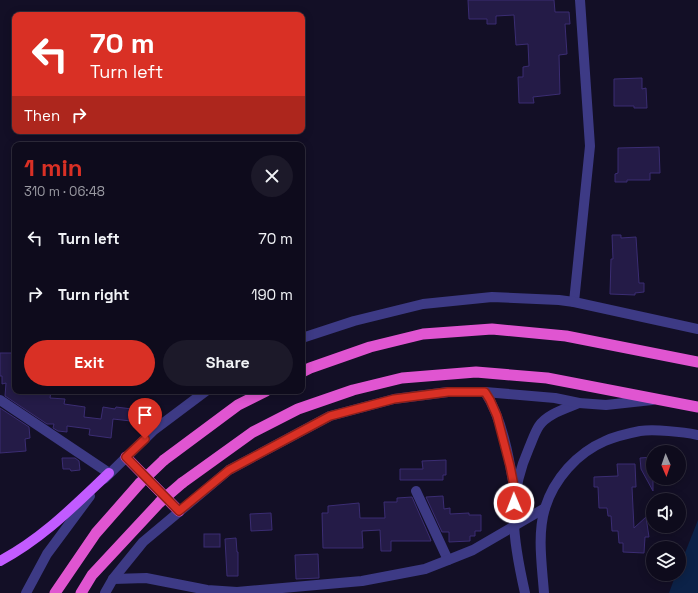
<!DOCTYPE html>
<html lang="en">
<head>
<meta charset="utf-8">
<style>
  :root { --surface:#0e0b1c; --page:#1c1929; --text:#f1f3f6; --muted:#9b9ba3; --line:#2e2b3b; --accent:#d93025 }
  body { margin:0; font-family:"Space Grotesk",sans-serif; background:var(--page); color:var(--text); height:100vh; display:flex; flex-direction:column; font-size:15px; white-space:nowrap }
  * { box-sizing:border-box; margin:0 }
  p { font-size:13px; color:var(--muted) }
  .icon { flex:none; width:22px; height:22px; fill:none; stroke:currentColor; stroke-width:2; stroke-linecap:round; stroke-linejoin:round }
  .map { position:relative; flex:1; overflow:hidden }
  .details { position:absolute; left:12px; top:142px; width:293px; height:252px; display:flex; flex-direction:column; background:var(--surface); border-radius:8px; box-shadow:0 2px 10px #0003,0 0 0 1px var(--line) }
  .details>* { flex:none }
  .top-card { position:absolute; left:12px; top:12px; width:293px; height:122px; border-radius:8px; box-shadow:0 2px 10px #0003,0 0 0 1px var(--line); background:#d93025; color:#fff; overflow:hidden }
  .needle { width:26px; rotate:178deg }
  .buttons { position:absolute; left:646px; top:445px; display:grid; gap:8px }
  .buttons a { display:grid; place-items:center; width:40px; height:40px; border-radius:50%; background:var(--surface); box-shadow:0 2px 10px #0003,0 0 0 1px var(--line); font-size:20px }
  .pin { position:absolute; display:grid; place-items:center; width:34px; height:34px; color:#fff; margin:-41px -17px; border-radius:50% 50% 50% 0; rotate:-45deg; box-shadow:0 0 4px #0007 }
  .pin .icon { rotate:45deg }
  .me { position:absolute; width:44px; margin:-22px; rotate:359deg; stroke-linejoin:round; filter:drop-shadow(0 0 3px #0008) }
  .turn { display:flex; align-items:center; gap:14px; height:84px; padding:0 12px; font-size:18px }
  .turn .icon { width:52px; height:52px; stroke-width:2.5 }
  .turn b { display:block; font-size:28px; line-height:34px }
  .then { display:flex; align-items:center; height:38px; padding:0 12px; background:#0003; gap:8px; font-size:15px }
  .round { display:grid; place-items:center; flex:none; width:42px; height:42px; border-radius:21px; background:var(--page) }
  .summary { display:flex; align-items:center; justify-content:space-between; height:68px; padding:0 12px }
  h1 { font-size:24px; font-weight:700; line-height:30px; color:var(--accent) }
  .cta { display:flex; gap:8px; margin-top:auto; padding:8px 12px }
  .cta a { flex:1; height:46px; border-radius:24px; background:var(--accent); color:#fff; font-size:16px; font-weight:700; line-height:46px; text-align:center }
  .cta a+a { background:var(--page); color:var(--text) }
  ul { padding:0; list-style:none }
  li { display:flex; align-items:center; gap:12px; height:56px; padding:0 12px }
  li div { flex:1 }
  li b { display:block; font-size:15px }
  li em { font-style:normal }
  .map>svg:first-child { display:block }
  .water { fill:#0c2248 }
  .building { fill:#241b47; stroke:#3b2d73 }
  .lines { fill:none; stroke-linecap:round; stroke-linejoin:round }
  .minor { stroke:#3d3a85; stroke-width:10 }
  .tertiary { stroke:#3d3a85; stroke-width:10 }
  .primary { stroke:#c25bff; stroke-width:10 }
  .trunk { stroke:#e055d1; stroke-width:11 }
  .trunk-bridge { stroke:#e055d1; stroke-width:11 }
  .route-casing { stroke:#8d1f18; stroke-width:10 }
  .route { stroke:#d93025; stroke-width:7 }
</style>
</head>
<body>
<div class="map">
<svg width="698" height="593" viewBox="0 0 698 593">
  <rect width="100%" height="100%" fill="#130f26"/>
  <path class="water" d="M698 520V593H669L676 574H679V568Z"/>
  <g class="building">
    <path d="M468 0H554L555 12H569L570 24H565L567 54 559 55 560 94 533 97 534 103H519L518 77H523V67L529 66 528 44 516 45 514 15 496 16V24H487V19H469Z"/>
    <path d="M642 78V89L646 88 647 108H634V106H614V79Z"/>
    <path d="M659 147 660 173H650V180H627V182H615V174L618 173V148Z"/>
    <path d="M612 235H621V238L636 237 639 283H644V292L635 293V295L610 294 611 259H613Z"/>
    <path d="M0 353H14L15 391H51L50 398 65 399 64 404 85 407 84 417 101 419 103 407 115 409 116 407 132 409 131 421 113 419 111 438 89 435 90 429 67 426V432L58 431 53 428 54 424H47L5 396 6 383 2 384V376H0Z"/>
    <path d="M0 408 29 427 30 438 25 439 26 451 0 453Z"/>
    <path d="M653 457V491L641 469 640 458Z"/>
    <path d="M62 458H75L79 461 80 470 71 471 70 469H63Z"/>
    <path d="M446 460V475H443V480H400V469H423L422 461Z"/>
    <path d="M617 464H635L636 487H632L634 528 646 517 649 537H645L644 553 623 552V543H619L618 531H612L611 516H608L607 508H599L598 487H594V477L618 476Z"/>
    <path d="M443 496 444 509 450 508V514L469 513V515H481V531H475V536H470V541L449 542V532H442L426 497Z"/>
    <path d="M412 497 430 538 431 541H391V551H381L380 530 362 531 363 548H323L322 513H328V506L359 503 360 518H385L384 502H397V498Z"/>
    <path d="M271 513 272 530 251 531 250 514Z"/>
    <rect x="204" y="534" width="16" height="13"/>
    <path d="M236 538 237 552H238V576H227L225 539Z"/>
    <path d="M318 554 319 578 296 579 295 555Z"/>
  </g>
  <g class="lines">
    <g class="minor">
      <path d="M485 392C502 418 509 457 514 487"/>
      <path d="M0 400 109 473"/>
      <path d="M416 491 448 560"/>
      <path d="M113 579 146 578 207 590 237 592 362 581 425 569 448 560 473 550 545 508"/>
      <path d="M525 593C513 540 506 500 529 448 532 441 535 432 539 426 547 414 565 409 579 403"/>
      <path d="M544 593C542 565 537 535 545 508 554 479 577 453 605 441 614 437 630 433 640 431 655 429 683 432 698 435"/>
    </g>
    <g class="tertiary">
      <path d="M574 302 590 146 580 0"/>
      <path d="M302 338 354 321 423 304 492 297 559 300 574 302 698 329"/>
      <path d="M104 479 154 430 206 391"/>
      <path d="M26 593 47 554 90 496"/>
      <path d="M105 593 113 579 143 542 229 470 330 416 394 399 448 392H485L555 398 579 403 606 405 652 400"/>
    </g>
    <path class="primary" d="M0 561C43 538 74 506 109 473"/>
    <g class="trunk">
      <path d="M302 372 310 368 370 347 423 334 492 329 566 336 698 362"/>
      <path d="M126 457 179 511"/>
      <path d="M164 460 238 405 266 391"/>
      <path d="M182 483 253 432 298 409 353 390 402 378 476 372 547 378 698 407"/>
      <path d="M55 593 96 533 140 483"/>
      <path d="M81 593 92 575 160 502"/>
    </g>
    <g class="trunk-bridge">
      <path d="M140 483 164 460"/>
      <path d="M160 502 182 483"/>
    </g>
  </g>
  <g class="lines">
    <defs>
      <path id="route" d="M145 439 126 457 179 511 229 470 330 416 394 399 448 392H485L490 400 497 416 510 466 515 491 514 503"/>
    </defs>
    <use href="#route" class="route-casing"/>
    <use href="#route" class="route"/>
  </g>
</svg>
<div class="buttons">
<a><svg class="needle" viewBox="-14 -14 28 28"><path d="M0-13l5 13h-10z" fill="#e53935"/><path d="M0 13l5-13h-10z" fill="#9b9ba3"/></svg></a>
<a><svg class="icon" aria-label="sound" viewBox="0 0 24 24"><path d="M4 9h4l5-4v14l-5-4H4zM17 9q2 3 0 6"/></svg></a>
<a><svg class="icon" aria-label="layers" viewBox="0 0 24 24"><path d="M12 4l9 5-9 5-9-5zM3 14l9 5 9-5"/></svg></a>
</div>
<div class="pin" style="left:145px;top:439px;background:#d93025"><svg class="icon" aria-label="arrive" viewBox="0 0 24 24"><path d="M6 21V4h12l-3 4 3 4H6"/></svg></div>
<svg class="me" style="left:514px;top:503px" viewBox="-20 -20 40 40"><circle r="17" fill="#d93025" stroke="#fff" stroke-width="3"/><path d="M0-11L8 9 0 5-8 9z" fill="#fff"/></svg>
<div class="top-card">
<div class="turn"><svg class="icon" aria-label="left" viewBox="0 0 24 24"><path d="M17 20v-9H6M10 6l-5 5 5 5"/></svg><div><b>70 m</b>Turn left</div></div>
<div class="then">Then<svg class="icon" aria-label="right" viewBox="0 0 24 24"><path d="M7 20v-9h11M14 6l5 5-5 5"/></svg></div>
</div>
<section class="details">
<div class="summary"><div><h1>1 min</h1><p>310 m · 06:48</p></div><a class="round"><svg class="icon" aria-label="close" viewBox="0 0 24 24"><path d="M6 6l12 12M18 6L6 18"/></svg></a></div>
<ul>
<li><svg class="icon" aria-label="left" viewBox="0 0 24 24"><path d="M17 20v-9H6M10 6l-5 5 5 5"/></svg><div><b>Turn left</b></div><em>70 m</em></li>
<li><svg class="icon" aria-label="right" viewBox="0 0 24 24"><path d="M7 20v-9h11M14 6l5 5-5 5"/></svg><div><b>Turn right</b></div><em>190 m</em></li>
</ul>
<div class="cta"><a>Exit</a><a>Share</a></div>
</section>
</div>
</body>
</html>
